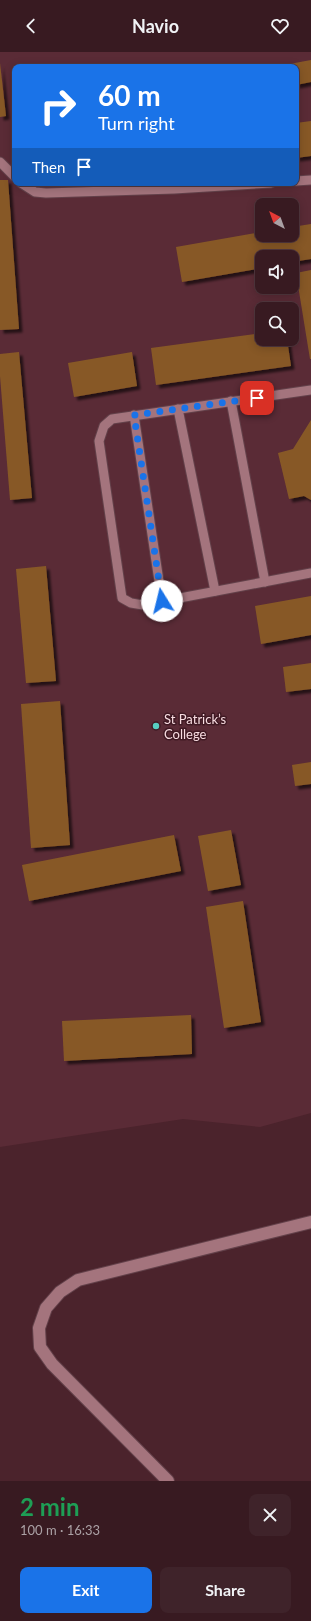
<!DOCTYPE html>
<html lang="en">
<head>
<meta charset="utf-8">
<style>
  :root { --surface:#381a21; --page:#3f232a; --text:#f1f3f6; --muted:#aba1a5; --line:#52383f; --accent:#1a73e8 }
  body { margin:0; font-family:Lato,sans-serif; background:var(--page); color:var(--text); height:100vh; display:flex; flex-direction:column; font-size:15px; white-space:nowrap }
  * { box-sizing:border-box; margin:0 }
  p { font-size:13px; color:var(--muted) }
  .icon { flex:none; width:22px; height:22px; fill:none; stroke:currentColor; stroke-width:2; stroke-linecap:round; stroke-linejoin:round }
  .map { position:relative; height:1429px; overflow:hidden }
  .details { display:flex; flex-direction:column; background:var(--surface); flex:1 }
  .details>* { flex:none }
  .hud { position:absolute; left:12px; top:12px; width:287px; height:122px; border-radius:8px; box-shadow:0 2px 10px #0003,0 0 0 1px var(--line); background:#1a73e8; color:#fff; overflow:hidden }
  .needle { width:26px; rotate:319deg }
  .buttons { position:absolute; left:255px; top:146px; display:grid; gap:8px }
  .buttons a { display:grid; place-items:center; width:44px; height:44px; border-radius:8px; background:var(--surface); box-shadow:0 2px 10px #0003,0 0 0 1px var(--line); font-size:20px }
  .pin { position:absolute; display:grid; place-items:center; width:34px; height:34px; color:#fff; margin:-17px; border-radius:8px; box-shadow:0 2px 6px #0006 }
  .me { position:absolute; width:44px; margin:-22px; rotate:351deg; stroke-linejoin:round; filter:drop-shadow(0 0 3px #0008) }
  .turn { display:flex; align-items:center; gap:14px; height:84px; padding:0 20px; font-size:18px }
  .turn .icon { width:52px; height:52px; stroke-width:2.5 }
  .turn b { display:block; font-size:28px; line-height:34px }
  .then { display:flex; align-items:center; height:38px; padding:0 20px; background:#0003; gap:8px; font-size:15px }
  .round { display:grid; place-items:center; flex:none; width:42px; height:42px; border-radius:8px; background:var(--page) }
  .overview { display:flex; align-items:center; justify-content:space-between; height:68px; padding:0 20px }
  h1 { font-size:24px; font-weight:700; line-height:30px; color:#1e9e55 }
  .cta { display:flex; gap:8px; margin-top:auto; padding:8px 20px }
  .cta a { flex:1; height:46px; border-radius:8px; background:var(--accent); color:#fff; font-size:16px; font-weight:700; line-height:46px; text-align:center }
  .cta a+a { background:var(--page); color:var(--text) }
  header { display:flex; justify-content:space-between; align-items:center; height:52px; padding:0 20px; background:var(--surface); font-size:18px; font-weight:700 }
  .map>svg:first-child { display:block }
  .built { fill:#5a2b36; fill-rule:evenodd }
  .building { fill:#875926; filter:url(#shadow) }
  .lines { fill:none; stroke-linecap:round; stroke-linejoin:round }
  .lane-casing { stroke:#63414a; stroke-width:11 }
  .street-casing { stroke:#63414a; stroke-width:14 }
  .lane { stroke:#a4747d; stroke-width:9 }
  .street { stroke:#a4747d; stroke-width:12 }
  .route { stroke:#1a73e8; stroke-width:7; stroke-dasharray:0 12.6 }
  .poi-dot { fill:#57cec1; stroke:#3f1923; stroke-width:1.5 }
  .labels { text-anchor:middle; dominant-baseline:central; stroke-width:3; stroke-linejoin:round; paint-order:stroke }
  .poi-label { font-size:13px; fill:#f8dce1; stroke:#3f1923; text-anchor:start }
</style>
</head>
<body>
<header><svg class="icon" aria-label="back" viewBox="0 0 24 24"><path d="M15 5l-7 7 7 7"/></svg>Navio<svg class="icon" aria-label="heart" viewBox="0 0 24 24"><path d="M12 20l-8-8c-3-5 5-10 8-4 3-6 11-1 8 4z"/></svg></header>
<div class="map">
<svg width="311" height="1429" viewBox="0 0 311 1429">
  <defs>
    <filter id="shadow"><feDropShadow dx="3.5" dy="3.5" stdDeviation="1" flood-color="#0009"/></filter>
  </defs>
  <rect width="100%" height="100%" fill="#4b232c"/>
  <path class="built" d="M0 0H311V1061L260 1075 183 1067 0 1095ZM15 15H296V131H15ZM262 153H292V183H262ZM262 205H292V235H262ZM262 257H292V287H262Z"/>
  <g class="building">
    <path d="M311 8V30L296 33V15H285L284 13Z"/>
    <path d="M0 11 6 64 0 65Z"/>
    <path d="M311 69V104L296 106V71Z"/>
    <path d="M0 128H8L19 277 0 278Z"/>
    <path d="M311 172V207L292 210V205H262V216L182 230 176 195 262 180V183H292V175Z"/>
    <path d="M311 218V307H310L296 221Z"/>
    <path d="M262 281V287H287L291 314 156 333 151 296Z"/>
    <path d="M19 300 32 446 10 448 0 324V302Z"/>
    <path d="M132 300 137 334 74 345 68 311Z"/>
    <path d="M311 368V448L304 444 289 447 278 401 293 397Z"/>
    <path d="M46 514 56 629 26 631 16 517Z"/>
    <path d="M311 544V583L261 592 255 554Z"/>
    <path d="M311 611V637L286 640 283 615Z"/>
    <path d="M60 649 70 793 31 796 21 652Z"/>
    <path d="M311 710V732L295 734 292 713Z"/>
    <path d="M231 778 241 833 208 839 198 784Z"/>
    <path d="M174 783 181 819 29 849 22 813Z"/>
    <path d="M243 849 261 970 224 976 206 855Z"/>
    <path d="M191 963 192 1002 64 1009 62 969Z"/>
  </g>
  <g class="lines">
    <defs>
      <g id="lane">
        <path d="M0 110 15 125"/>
        <path d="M296 129 311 128"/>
        <path d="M21 131 35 140 46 141 174 137 271 131"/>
        <path d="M311 338 112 367 104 374 99 389 122 546 131 551 143 553 311 521"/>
        <path d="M231 349 265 530"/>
        <path d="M178 357 215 539"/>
        <path d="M134 363 162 549"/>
      </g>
      <path id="street" d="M168 1429 52 1312 40 1295 39 1276 46 1256 60 1240 78 1228 311 1170"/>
    </defs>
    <use href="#lane" class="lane-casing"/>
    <use href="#street" class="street-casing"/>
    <use href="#lane" class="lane"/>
    <use href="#street" class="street"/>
  </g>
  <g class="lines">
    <path class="route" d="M162 549 134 363 257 346"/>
  </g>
  <circle class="poi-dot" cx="156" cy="674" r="4"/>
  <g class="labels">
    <g class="poi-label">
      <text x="164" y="667">St Patrick’s<tspan x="164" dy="15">College</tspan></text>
    </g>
  </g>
</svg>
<div class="buttons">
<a><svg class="needle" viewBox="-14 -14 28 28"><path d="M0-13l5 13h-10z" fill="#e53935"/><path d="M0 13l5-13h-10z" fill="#aba1a5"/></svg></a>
<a><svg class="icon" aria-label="sound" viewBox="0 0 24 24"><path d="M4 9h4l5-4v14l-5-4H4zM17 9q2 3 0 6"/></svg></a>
<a><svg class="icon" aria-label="search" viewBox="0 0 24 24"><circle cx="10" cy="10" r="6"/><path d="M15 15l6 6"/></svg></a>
</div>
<div class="pin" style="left:257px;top:346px;background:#d93025"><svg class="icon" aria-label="arrive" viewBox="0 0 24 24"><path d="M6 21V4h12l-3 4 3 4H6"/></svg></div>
<svg class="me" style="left:162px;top:549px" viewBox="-20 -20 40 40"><circle r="19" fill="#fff"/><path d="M0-13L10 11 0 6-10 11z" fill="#1a73e8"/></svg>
<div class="hud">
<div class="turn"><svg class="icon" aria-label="right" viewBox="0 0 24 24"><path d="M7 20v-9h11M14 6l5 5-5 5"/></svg><div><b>60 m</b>Turn right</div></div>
<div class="then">Then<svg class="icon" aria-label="arrive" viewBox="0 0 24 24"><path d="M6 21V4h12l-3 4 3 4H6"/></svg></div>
</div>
</div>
<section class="details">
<div class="overview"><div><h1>2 min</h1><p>100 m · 16:33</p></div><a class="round"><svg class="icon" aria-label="close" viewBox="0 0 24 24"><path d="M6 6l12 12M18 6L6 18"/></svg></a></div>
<div class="cta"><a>Exit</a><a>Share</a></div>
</section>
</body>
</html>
